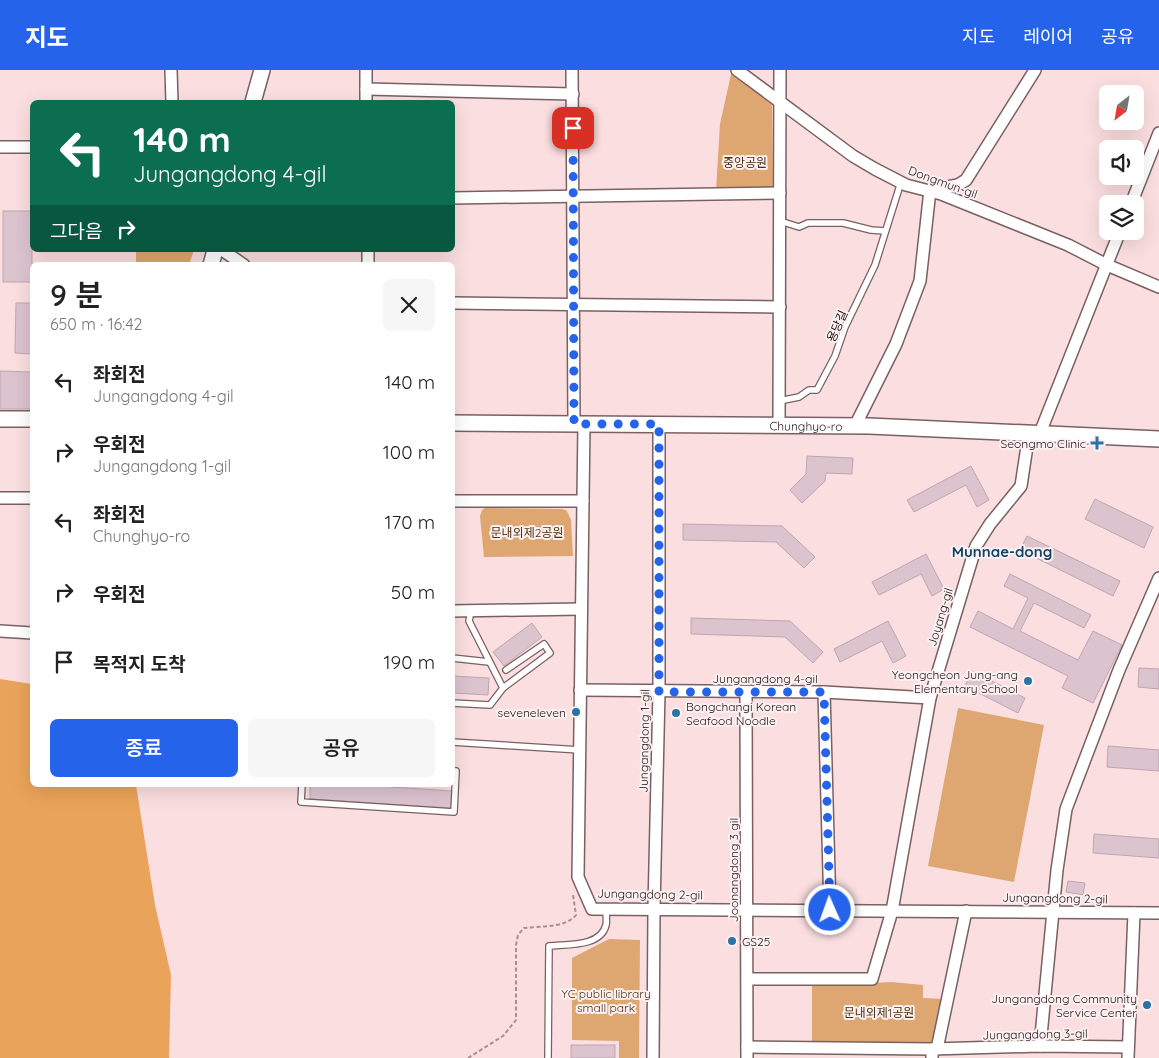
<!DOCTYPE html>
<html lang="ko">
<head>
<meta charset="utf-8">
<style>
  :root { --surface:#fff; --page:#f6f6f6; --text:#222; --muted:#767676; --accent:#2563eb }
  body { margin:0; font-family:Quicksand,"Noto Sans KR",sans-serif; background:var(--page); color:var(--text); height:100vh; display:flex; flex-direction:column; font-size:19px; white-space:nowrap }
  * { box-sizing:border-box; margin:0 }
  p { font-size:16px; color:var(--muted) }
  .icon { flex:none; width:28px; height:28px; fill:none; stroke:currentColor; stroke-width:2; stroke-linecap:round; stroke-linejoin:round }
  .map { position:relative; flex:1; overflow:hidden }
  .drawer { position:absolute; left:30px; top:192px; width:425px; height:525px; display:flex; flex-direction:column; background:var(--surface); border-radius:8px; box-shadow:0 5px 20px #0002 }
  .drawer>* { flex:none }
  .top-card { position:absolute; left:30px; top:30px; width:425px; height:152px; border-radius:8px; box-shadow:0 5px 20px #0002; background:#0b6e4f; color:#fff; overflow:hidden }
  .needle { width:32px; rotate:211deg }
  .buttons { position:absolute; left:1099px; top:15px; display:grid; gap:10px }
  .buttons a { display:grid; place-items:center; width:45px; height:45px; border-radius:8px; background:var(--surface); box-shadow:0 5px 20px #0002; font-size:25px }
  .pin { position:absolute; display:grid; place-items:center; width:42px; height:42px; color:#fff; margin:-21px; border-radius:10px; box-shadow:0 2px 8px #0006 }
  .me { position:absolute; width:55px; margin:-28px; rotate:358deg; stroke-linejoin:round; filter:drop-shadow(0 0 4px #0008) }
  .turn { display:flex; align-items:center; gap:18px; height:105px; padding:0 20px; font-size:22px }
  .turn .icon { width:65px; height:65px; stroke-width:2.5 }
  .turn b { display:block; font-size:35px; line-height:42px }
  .then { display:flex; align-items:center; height:48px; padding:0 20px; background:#0003; gap:10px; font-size:19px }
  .round { display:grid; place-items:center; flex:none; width:52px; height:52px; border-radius:8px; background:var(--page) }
  .head { display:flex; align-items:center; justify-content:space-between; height:85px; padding:0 20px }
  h1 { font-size:30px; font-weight:600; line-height:38px }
  .primary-button { display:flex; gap:10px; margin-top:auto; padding:10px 20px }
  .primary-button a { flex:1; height:58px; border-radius:8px; background:var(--accent); color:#fff; font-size:20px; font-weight:600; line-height:58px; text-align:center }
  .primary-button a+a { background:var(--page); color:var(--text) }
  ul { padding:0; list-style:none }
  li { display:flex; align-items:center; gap:15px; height:70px; padding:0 20px }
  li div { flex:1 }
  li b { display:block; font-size:19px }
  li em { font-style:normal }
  header { display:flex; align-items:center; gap:30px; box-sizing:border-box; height:70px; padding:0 25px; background:var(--accent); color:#fff }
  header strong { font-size:24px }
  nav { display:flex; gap:28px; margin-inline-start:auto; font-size:18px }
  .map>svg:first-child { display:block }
  .green { fill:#dea771 }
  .forest { fill:#eaa35a }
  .building { fill:#dcc4cf; stroke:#bea6b1 }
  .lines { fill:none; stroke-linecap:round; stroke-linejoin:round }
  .lane-casing { stroke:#796062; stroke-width:8 }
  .street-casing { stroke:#796062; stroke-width:14 }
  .secondary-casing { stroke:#796062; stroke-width:18 }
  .path { stroke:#a69092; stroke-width:2; stroke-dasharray:4 2.5; stroke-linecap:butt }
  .lane { stroke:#fff; stroke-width:5.5 }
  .street { stroke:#fff; stroke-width:11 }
  .secondary { stroke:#fff; stroke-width:15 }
  .route { stroke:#2563eb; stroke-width:9; stroke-dasharray:0 16.2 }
  .poi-dot { fill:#2973a6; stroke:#fcf0f1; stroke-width:2 }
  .labels { text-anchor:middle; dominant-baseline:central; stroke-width:4; stroke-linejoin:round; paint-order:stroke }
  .park-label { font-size:12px; fill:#4d3011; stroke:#fcf0f1 }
  .street-label { font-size:12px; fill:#1c1213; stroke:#fcf0f1 }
  .poi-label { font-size:12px; fill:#1c1213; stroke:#fcf0f1; text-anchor:end }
  .quarter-label { font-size:15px; font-weight:bold; fill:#114568; stroke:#fcf0f1 }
</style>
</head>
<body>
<header>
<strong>지도</strong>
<nav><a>지도</a><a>레이어</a><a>공유</a></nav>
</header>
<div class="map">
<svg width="1159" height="988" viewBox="0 0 1159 988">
  <rect width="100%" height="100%" fill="#fbdee0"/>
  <g class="green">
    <path d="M732 0 772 27 773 120 716 121 720 54Z"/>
    <path d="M136 180H194L189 195H136Z"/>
    <path d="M485 438 563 439 567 441 571 450 573 486 484 487 480 446 482 440Z"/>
    <path d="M958 638 1044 655 1014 812 928 796Z"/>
    <path d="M609 869 640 870 639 988H619V971L572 970V888Z"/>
    <path d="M892 912 923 915V928L945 929 936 973 812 972V916Z"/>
  </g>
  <path class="forest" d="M0 609 32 614V715H136L155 835 171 905 169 988H0Z"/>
  <g class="building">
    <rect x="3" y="141" width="29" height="71"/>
    <path d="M16 233H32V284L15 283Z"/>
    <path d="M0 301 32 302V339H0Z"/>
    <path d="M807 386 853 388 852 404 826 403 825 411 802 433 790 420 806 404Z"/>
    <path d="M971 396 989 430 977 437 966 415 914 442 907 430Z"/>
    <path d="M1095 429 1153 457 1144 478 1085 449Z"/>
    <path d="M683 454 782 456 815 487 804 498 776 472 683 470Z"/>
    <path d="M1027 466 1120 511 1113 526 1020 480Z"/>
    <path d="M926 484 944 519 932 526 921 504 879 525 872 512Z"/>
    <path d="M1010 504 1091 545 1084 558 1034 533 1020 561 1078 590 1093 561 1122 575 1093 633 1062 618 1068 606 970 557 978 541 1013 559 1028 528 1004 516Z"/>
    <path d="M691 548 790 551 823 582 813 593 785 567 691 564Z"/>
    <path d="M888 551 906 586 893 593 882 571 840 592 834 579Z"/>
    <path d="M532 553 542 567 504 596 493 582Z"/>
    <path d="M1139 598 1159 599V619L1138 617Z"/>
    <path d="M972 601 1025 628 1018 643 965 616Z"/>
    <path d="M452 606 489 608 488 625 452 623Z"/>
    <path d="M1108 676 1159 680V701L1107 697Z"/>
    <path d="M310 715H362L452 721 451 738 310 729Z"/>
    <path d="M1094 764 1159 769V788L1093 783Z"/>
    <path d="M1068 811 1085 813 1083 825 1066 822Z"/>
    <rect x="571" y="975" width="44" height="13"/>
  </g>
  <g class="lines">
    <defs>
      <g id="lane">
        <path d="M780 151 799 157 808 153H843L871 160 885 161"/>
        <path d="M779 331 799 327 809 320H817L835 286 845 257 875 195 901 112"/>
        <path d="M452 588 489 592"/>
        <path d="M503 618 550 583 544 574 506 600"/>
        <path d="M452 633 490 635 503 618 469 551 471 541"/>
        <path d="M452 672 580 680"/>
        <path d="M302 715 301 732 454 742 456 701H452"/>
        <path d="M548 988 549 876C567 874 601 877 606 855 607 850 606 844 606 839"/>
      </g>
      <g id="street">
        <path d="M171 0 172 32"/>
        <path d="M572 0 574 354"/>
        <path d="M737 0 853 86 875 99 906 115 941 124 1068 175 1107 195 1159 217"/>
        <path d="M366 19 573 24"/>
        <path d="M366 32V0"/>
        <path d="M0 77H32"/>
        <path d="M452 128 780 123"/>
        <path d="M1131 134 1159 63"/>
        <path d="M222 180 244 195"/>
        <path d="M368 180V195"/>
        <path d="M452 233 780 237"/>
        <path d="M584 354 578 807 592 839 1159 843"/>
        <path d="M779 355 780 0"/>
        <path d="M855 356 896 274 920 211 930 120 958 115 966 110 1035 0"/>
        <path d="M1040 363 1120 161"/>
        <path d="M0 428H32"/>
        <path d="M452 431H583"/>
        <path d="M452 541 581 539"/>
        <path d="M0 561 32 563"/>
        <path d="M580 620 824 622 930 628"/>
        <path d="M746 622 747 988"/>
        <path d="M824 622 830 840"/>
        <path d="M748 909H872L892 841 930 628 976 476 990 454 1021 416 1029 363"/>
        <path d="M1040 976 1057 800 1066 739 1119 600 1159 508"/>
        <path d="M747 977 932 979"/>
        <path d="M937 979 966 841"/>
        <path d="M653 988 654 838 659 622V354"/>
        <path d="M932 988V979L1040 976 1128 977"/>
        <path d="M1128 988 1134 843"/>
      </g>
      <g id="secondary">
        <path d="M253 32 262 0"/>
        <path d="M211 195 215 180"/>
        <path d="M0 349H32"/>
        <path id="s1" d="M452 353 869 356 1159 369"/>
      </g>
    </defs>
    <use href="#lane" class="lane-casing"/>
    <use href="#street" class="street-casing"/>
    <use href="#secondary" class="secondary-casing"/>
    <path class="path" d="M468 988 503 966 516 950V875L518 865 524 858C540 856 566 858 576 845L573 825"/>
    <use href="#lane" class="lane"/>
    <use href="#street" class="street"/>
    <use href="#secondary" class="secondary"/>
  </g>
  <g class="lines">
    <path class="route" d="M573 58 574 354H659V622H824L830 840"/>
  </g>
  <g class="poi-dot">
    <path d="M1094.5 365.5h5v5h5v5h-5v5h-5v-5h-5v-5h5z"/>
    <circle cx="1028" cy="611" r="5"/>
    <circle cx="576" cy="642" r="5"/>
    <circle cx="676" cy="643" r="5"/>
    <circle cx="732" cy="871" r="5"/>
    <circle cx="1147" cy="935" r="5"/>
  </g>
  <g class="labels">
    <g class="park-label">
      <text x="745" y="92">중앙공원</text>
      <text x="527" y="462">문내외제2공원</text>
      <text x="606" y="923">YC public library<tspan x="606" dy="14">small park</tspan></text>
      <text x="879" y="942">문내외제1공원</text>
    </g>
    <g class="street-label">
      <text transform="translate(943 112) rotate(20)">Dongmun-gil</text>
      <text transform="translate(837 256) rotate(-66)">용당길</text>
      <text stroke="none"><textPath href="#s1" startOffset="354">Chunghyo-ro</textPath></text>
      <text transform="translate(940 547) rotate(-73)">Joyang-gil</text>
      <text x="765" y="608">Jungangdong 4-gil</text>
      <text transform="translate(644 671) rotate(-89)">Jungangdong 1-gil</text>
      <text transform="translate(733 800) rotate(-90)">Joonangdong 3 gil</text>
      <text transform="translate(650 824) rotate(1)">Jungangdong 2-gil</text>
      <text transform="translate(1055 828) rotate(1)">Jungangdong 2-gil</text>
      <text transform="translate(1035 964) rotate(-1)">Jungangdong 3-gil</text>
    </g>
    <g class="poi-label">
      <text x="1086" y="373">Seongmo Clinic</text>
      <text x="1018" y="604">Yeongcheon Jung-ang<tspan x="1018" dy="14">Elementary School</tspan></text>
      <text x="686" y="636" text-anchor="start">Bongchangi Korean<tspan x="686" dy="14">Seafood Noodle</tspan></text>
      <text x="566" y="642">seveneleven</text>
      <text x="742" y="871" text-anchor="start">GS25</text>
      <text x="1137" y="928">Jungangdong Community<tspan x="1137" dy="14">Service Center</tspan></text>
    </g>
    <g class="quarter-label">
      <text x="1002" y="481">Munnae-dong</text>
    </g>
  </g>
</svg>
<div class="buttons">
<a><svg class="needle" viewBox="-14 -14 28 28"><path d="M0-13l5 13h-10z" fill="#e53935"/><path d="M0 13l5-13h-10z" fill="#767676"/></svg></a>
<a><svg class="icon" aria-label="sound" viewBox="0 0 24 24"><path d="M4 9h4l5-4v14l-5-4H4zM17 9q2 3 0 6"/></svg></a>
<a><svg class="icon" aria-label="layers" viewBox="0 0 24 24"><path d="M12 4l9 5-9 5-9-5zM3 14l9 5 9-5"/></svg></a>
</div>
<div class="pin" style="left:573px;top:58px;background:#d93025"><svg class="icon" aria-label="arrive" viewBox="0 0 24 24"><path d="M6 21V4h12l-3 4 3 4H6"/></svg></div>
<svg class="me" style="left:830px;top:840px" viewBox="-20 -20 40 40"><circle r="17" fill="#2563eb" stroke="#fff" stroke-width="3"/><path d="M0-11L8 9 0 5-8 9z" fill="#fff"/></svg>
<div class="top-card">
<div class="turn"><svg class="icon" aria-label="left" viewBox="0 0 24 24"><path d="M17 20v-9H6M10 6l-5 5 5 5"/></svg><div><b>140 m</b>Jungangdong 4-gil</div></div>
<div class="then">그다음<svg class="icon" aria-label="right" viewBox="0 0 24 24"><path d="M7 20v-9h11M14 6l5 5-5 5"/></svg></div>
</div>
<section class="drawer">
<div class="head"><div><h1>9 분</h1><p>650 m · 16:42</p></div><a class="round"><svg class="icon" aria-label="close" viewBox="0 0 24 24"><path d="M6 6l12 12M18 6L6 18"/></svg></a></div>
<ul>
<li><svg class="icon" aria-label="left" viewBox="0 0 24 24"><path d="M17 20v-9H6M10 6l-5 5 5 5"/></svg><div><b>좌회전</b><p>Jungangdong 4-gil</p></div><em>140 m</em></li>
<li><svg class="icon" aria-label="right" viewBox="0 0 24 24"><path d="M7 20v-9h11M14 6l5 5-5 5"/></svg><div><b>우회전</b><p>Jungangdong 1-gil</p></div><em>100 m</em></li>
<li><svg class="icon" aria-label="left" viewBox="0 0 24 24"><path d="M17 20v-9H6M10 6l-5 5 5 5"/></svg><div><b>좌회전</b><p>Chunghyo-ro</p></div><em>170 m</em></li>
<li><svg class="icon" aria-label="right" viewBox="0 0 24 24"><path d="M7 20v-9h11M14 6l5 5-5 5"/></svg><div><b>우회전</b></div><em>50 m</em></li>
<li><svg class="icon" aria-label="arrive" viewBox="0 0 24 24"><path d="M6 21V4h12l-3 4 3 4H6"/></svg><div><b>목적지 도착</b></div><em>190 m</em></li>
</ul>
<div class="primary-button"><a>종료</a><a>공유</a></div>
</section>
</div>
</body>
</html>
